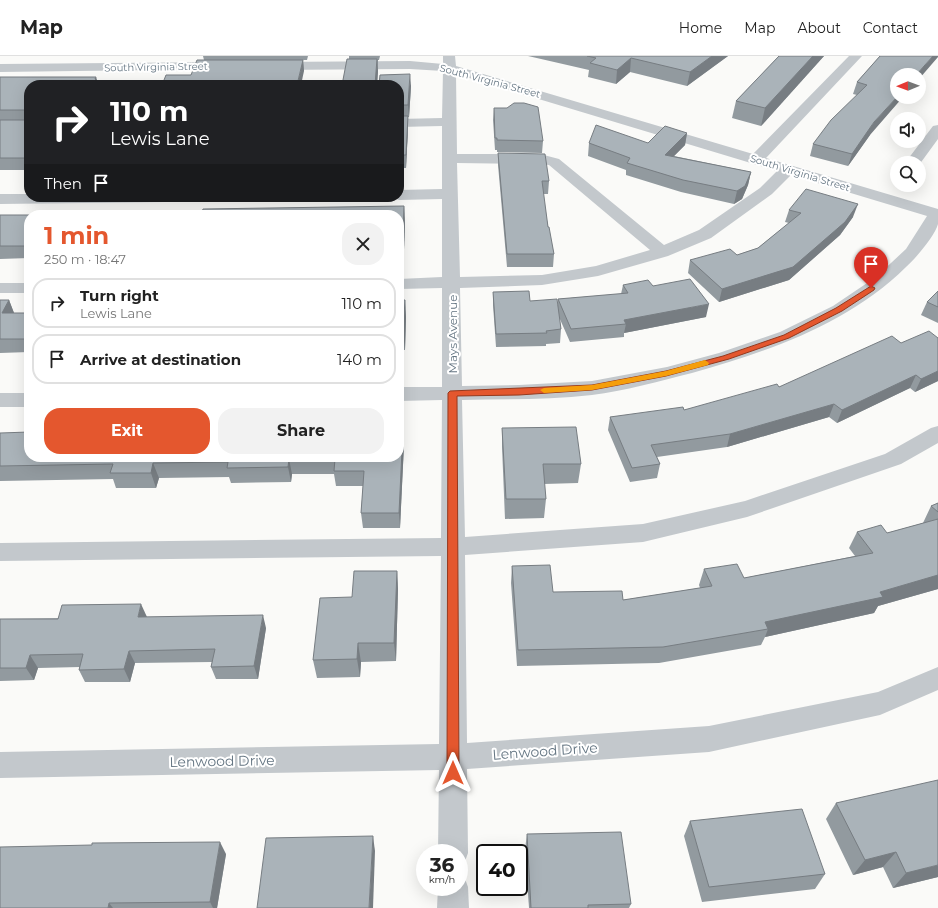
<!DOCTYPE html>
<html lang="en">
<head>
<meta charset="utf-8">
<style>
  :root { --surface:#fff; --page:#f2f2f2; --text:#222; --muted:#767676; --line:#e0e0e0; --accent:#e4572e }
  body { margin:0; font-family:Montserrat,sans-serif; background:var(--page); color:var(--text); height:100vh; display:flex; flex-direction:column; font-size:15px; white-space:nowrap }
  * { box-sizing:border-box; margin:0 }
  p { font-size:13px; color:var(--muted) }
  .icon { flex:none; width:22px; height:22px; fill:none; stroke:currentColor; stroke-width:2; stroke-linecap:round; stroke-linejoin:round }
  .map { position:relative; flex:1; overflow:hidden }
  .sheet { position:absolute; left:24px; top:154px; width:380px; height:252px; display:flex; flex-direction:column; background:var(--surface); border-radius:16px; box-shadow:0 4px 16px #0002 }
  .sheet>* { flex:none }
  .guide { position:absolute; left:24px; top:24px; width:380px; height:122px; border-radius:16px; box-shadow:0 4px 16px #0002; background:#202124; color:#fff; overflow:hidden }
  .needle { width:26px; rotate:269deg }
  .controls { position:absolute; left:890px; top:12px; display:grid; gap:8px }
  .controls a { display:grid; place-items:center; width:36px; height:36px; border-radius:50%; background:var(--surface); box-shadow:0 4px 16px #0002; font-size:20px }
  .speed { position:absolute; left:416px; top:788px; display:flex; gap:8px; font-size:20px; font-weight:700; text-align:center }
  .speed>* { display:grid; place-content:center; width:52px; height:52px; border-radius:50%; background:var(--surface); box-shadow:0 4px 16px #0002; line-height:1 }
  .speed small { font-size:10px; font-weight:400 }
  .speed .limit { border:2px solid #111; border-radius:6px; background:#fff; color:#111 }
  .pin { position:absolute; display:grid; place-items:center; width:34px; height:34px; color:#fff; margin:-41px -17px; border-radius:50% 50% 50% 0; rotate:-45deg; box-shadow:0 0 4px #0007 }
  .pin .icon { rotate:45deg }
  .me { position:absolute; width:44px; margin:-22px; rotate:0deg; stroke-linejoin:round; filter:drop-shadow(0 0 3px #0008) }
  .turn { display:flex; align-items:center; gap:14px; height:84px; padding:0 20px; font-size:18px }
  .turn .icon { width:52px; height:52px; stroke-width:2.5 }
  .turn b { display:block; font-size:28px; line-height:34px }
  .then { display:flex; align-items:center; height:38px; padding:0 20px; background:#0003; gap:8px; font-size:15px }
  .round { display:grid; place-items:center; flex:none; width:42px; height:42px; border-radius:16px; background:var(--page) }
  .overview { display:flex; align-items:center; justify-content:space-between; height:68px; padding:0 20px }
  h1 { font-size:24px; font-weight:700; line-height:30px; color:var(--accent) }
  .button { display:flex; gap:8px; margin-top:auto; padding:8px 20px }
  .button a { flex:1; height:46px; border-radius:16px; background:var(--accent); color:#fff; font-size:16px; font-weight:700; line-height:46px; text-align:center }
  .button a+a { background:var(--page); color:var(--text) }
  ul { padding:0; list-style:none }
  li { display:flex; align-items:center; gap:12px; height:50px; margin:0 8px 6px; padding:0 12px; border:2px solid var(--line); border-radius:16px }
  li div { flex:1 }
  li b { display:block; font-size:15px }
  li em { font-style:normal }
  header { display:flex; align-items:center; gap:24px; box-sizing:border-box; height:56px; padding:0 20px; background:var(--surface); border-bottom:1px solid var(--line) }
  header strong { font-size:19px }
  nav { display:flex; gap:22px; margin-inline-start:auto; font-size:14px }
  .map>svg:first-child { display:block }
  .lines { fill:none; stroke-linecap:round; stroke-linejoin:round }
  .minor { fill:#c3c8cc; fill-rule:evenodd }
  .wall { fill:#929a9f }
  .shaded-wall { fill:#777d82 }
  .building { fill:#aab3b9; stroke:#777d82 }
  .route { fill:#e4572e; stroke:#94391e }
  .slow { fill:#f59e0b }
  .labels { text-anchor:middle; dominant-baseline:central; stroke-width:4; stroke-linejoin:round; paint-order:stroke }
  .far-street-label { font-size:10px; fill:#657683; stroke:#fff }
  .street-label { font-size:12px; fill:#657683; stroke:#fff }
  .near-street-label { font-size:14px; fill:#657683; stroke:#fff }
</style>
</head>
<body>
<header>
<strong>Map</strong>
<nav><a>Home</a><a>Map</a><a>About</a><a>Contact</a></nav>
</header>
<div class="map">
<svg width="938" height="852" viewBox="0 0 938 852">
  <rect width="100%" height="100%" fill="#fafaf8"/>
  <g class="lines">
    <g class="minor">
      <path d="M443 0H455L456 10 753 98 849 0H862L766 102 938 153C938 157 938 164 938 168 935 180 915 203 906 211 847 269 769 295 692 317 660 325 624 335 592 339 549 344 505 343 462 344L465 481 643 468 745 445 885 398 931 372 938 370V387L901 408 747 461 643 486 465 499 467 687 709 670 878 636 938 611V634L880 659 709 696 467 713 468 797 464 808 459 809V797H438L439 714 0 722V696L439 688 441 500 0 505V487L441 482 442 344 399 345V331H442V232L399 233V223L442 221V143L399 144 392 141H399V134L442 133V70L399 71V63L442 62 443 15 410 13 273 14 268 13 266 10 268 7 273 6 410 5 443 8ZM456 18 777 115 760 132 699 174 664 189 559 103 540 98H457ZM457 107 540 108 549 109 650 194 596 210 542 219 460 221ZM791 119 927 160 906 193 876 221 833 250 780 276 719 297 667 311 592 325 519 329 462 330 460 232 542 229 598 220 668 200 711 182 772 138Z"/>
      <path d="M225 6 230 7 232 10 230 13 0 16V8Z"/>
      <path d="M938 69V83L919 109V107H905L933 70Z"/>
      <path d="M0 138H29V141H173L171 144 165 146 0 148Z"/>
      <rect x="0" y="227" width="29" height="10"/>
      <rect x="0" y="337" width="29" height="14"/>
      <path d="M459 818 464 820 468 831 469 852H437L438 831H459Z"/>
    </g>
  </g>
  <g class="wall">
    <path d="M203 0H308L307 4H303L304 15 191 19 204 4Z"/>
    <path d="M349 0H380L379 4H378V15L377 29H342L349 3Z"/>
    <path d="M528 0H728L687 30 630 16 616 28 588 21 589 14Z"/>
    <path d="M779 0H824L761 70 732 62 736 45Z"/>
    <path d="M880 0 870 79 848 110 810 100 813 88 857 39 853 38 857 26Z"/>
    <path d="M0 21H96L98 29H29V114H0Z"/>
    <path d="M399 29 411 30 409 61H408V72L406 112H399Z"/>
    <path d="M494 52 543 85 542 97 497 96V94H495L493 64Z"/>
    <path d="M687 77 685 89 674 100 751 116 748 129 742 143 734 148 681 136 626 119V114L588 100 589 87H648Z"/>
    <path d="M498 97 549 125 548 138H543L548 171 554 198 553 211H507L498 109Z"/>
    <path d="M404 150 405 167 403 220H399V159Z"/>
    <path d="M789 154 853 161 840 179 789 224 719 246 688 217 690 204 737 199 758 192 789 167 785 166Z"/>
    <path d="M0 159H29V202L0 203Z"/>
    <path d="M623 229 653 230 706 261 624 277V281L570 286 559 261 561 273 560 287 546 288V290L496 291 493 249V236L530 245 558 249V243L621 238Z"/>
    <path d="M938 235V267L921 259 927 246Z"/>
    <path d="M0 244H9L14 257H29V296L0 297Z"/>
    <path d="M399 244H405L406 261 405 294H399Z"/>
    <path d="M938 282V325L915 336 910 332 837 367 829 361 727 391 657 401 660 408 657 422 630 426 608 374 610 361 684 354 779 331Z"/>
    <path d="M502 372 581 408 578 427 544 428 546 443 544 462 505 463 502 391Z"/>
    <path d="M0 377 404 388 400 472H363L361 457 363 430H336L334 418H292L291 426 231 427 229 421 159 422 156 432H116L113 423 0 425Z"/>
    <path d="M938 447V533L878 550 874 557 765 581 761 589 659 607 517 610 511 527 512 510 553 536 623 544 700 532 699 529 704 513 744 522 855 500 849 492 857 476 887 477 923 467 931 450Z"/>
    <path d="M397 515 398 533 396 605 361 606 360 621 317 622 313 604 352 541Z"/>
    <path d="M146 561 266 572 258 623H216L211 611 212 606 135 607 130 626H85L79 614 80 611 38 612 34 624 0 625V563Z"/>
    <path d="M836 747 938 821 893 832 883 811 853 819 826 763Z"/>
    <path d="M690 765 825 818 815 833 702 846 684 780Z"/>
    <path d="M527 778 631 848 629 852H529L525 793Z"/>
    <path d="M226 798 217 852H0Z"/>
  </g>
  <g class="shaded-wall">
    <path d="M712 0H728L687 30 690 16Z"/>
    <path d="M813 0H824L761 70 765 52Z"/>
    <path d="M933 0H938V1L919 23V19H916Z"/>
    <path d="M631 2 630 16 616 28 617 14Z"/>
    <path d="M377 3 378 15 377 29H375Z"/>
    <path d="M303 4 304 15 301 29H297Z"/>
    <path d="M410 18 411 30 409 61 408 49Z"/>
    <path d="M96 21 98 29H93L95 23Z"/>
    <path d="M897 41H903L870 79 848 110 852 98 874 66Z"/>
    <path d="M408 60V72L406 112V99Z"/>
    <path d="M687 77 685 89 663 111 665 99Z"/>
    <path d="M751 116 748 129 742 143 734 148 737 135Z"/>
    <path d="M858 148 853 161 840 179 789 224 719 246 722 233Z"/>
    <path d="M404 150 405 167 403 220 402 203Z"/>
    <path d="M9 244 14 257H2Z"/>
    <path d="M405 244 406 261 405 294 403 277Z"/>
    <path d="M709 248 706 261 624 277 626 268 624 264Z"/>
    <path d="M938 315V325L915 336 921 323Z"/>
    <path d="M916 319 910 332 837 367 842 354Z"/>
    <path d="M834 348 829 361 727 391 730 378Z"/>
    <path d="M403 373 404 388 400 472 399 457Z"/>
    <path d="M289 403 292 418 291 426 288 411Z"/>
    <path d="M153 407 159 422 156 432 151 417Z"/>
    <path d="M397 515 398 533 396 605 394 587Z"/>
    <path d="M938 519V533L878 550 874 557 765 581 768 573 765 566 880 536Z"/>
    <path d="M141 548 147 561H138Z"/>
    <path d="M263 559 266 572 258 623 254 610Z"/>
    <path d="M358 587 361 606 360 621 357 603Z"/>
    <path d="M129 595 135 607 130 626 124 613Z"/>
    <path d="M30 599 38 612 34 624 26 612Z"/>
    <path d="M373 780 375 795 373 852H369Z"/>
    <path d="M220 786 226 798 217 852H213L210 846Z"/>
    <path d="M896 796 883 811 853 819 865 804Z"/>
    <path d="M938 809V821L893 832 906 817Z"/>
    <path d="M109 847 113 852H108Z"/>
  </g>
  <g class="building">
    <path d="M587 0H712L690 16 631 2 617 14 590 7 596 2Z"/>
    <path d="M779 0H813L765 52 736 45Z"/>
    <path d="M880 0H933L916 19H897V41L874 66 852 98 813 88 831 64 867 29 857 26Z"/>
    <path d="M347 3H377L375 29H342Z"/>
    <path d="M197 4H303L297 29H162L166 19H191Z"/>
    <path d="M410 18 408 49H399V29H379L380 19Z"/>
    <path d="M0 21H96L95 23H96L93 29H29V102H0V64H25L26 63V54H0Z"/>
    <path d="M514 47H524L538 51 543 85 497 84V82H495L494 52H507Z"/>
    <path d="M399 60H408L406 99H399Z"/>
    <path d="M596 69 648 87 665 70 687 77 665 99 751 116 745 130 737 135 683 124 627 107 630 102 589 87Z"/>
    <path d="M498 97 545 98 549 125H542L548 171H549L554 198H507Z"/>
    <path d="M806 133 858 148 845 166 793 211 722 233 690 204 730 193 737 199 758 192 801 157 789 154Z"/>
    <path d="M404 150 402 203H399V159H201L203 153Z"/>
    <path d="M159 158V159H34Z"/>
    <rect x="0" y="159" width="29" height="31"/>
    <path d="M690 223 709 248 624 264 626 268 571 273 558 243 628 237 623 229 648 224 653 230Z"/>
    <path d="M529 235 530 245 557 243 561 273 546 275 547 277 496 278 493 236Z"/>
    <path d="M938 235V251L927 246Z"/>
    <path d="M0 244H9L2 257H29V283H0Z"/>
    <path d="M399 244H405L403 277H399Z"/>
    <path d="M929 275 938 282V315L921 323 916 319 842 354 834 348 730 378 651 389 660 408 632 412 610 361 683 351 684 354 777 328 779 331 892 280 901 287Z"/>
    <path d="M576 371 581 408H543L546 443H506L502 372Z"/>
    <path d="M399 373H403L399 457H361L364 415H334L335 403H289L288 411 227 412 228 406 153 407 151 417H110L113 408 0 410V377L29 376V401H399Z"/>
    <path d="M938 447V456L931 450Z"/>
    <path d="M938 463V519L880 536 883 541 765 566 768 573 663 591 518 594 512 510 550 509 553 536 622 535 623 544 712 530 704 513 737 508 744 522 873 497 857 476 881 469 887 477Z"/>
    <path d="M354 515H397L394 587H358L357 603 313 604 320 542 352 541Z"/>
    <path d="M141 548 138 561 263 559 254 610 211 611 215 593 129 595 124 613 79 614 83 598 30 599 26 612H0V563H58L62 549Z"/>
    <path d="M938 724V809L906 817 896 796 865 804 836 747Z"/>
    <path d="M802 753 825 818 709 831 690 765Z"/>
    <path d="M621 776 631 848 588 849V852H531L527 778Z"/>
    <path d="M373 780 369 852H257L266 782Z"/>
    <path d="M220 786 210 846 109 847 108 852H0V791L92 789V787Z"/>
  </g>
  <path class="route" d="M871 230 875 232 874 234 842 255 789 282 729 303 666 320 592 334 519 339 457 340 459 717 457 721 453 722 449 721 447 717 448 337 450 335 592 329 666 315 723 300 784 279 836 252Z"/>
  <path class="slow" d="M705 304 709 307 708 309 666 320 592 334 544 337 540 334 544 332 592 329 666 315Z"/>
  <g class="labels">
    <g class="far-street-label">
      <text transform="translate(156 11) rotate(-1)">South Virginia Street</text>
      <text transform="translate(490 25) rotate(15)">South Virginia Street</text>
      <text transform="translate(800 117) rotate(17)">South Virginia Street</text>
    </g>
    <g class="street-label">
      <text transform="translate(452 278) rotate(-90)">Mays Avenue</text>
    </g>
    <g class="near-street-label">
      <text transform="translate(545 695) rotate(-4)">Lenwood Drive</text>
      <text transform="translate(222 705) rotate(-1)">Lenwood Drive</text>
    </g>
  </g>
</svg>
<div class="controls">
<a><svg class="needle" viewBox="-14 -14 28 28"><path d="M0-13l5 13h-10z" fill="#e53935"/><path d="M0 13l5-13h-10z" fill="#767676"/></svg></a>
<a><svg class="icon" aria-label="sound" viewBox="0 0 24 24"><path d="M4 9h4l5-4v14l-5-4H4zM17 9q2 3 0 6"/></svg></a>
<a><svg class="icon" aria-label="search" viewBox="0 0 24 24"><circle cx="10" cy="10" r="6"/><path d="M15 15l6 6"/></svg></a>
</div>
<div class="speed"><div>36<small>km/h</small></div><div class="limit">40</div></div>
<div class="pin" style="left:871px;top:232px;background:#d93025"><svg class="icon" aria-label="arrive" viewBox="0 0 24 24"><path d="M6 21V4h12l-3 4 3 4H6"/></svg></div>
<svg class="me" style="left:453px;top:717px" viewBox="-20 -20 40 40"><path d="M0-17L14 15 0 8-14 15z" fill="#e4572e" stroke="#fff" stroke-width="4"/></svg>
<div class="guide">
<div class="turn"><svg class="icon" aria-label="right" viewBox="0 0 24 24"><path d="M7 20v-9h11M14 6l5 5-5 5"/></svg><div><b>110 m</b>Lewis Lane</div></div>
<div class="then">Then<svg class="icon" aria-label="arrive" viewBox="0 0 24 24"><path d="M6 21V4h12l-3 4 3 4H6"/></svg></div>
</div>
<section class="sheet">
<div class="overview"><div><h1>1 min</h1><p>250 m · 18:47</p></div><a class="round"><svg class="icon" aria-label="close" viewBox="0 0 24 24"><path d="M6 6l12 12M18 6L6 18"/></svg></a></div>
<ul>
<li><svg class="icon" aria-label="right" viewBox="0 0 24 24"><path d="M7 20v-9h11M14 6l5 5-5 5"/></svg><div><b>Turn right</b><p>Lewis Lane</p></div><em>110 m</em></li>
<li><svg class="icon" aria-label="arrive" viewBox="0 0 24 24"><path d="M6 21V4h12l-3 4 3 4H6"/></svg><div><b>Arrive at destination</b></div><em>140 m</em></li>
</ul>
<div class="button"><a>Exit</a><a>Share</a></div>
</section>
</div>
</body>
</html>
